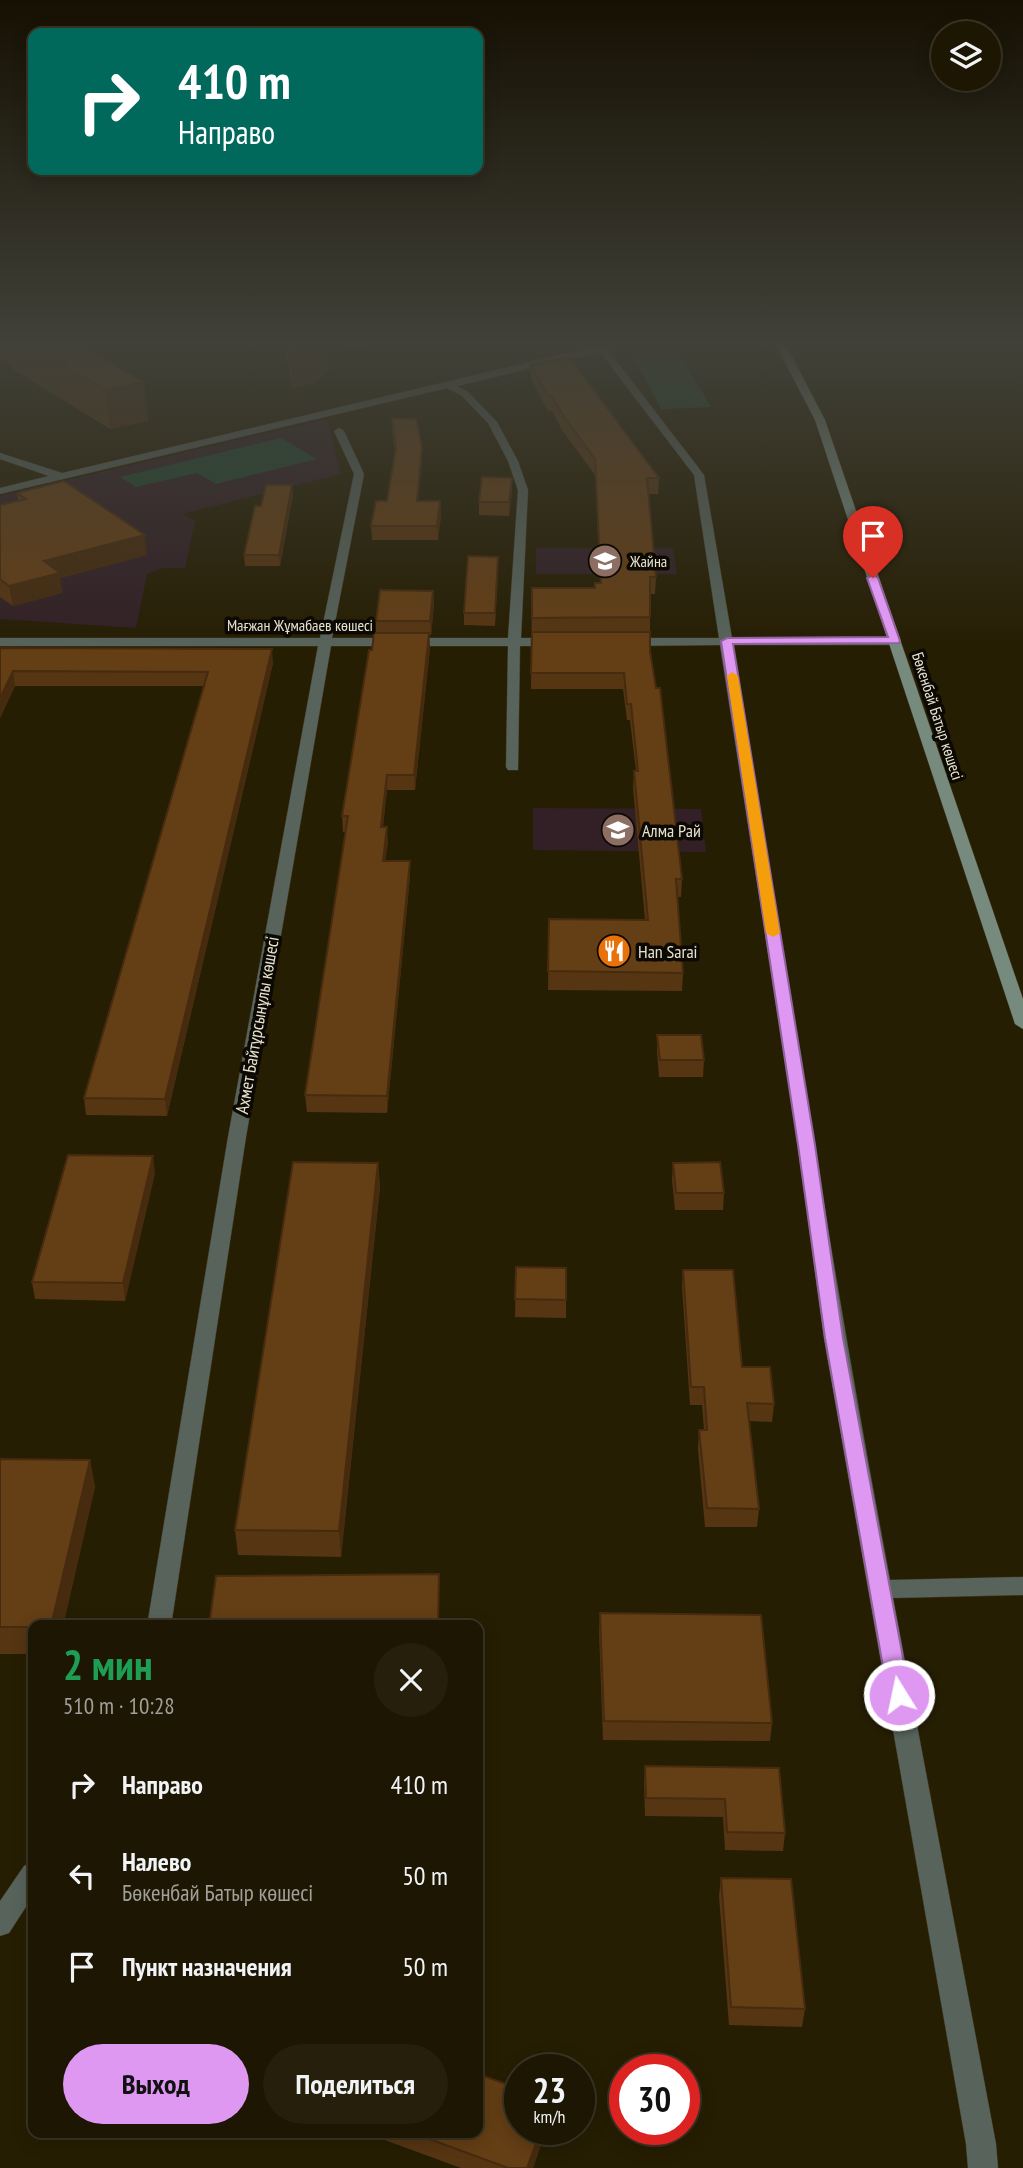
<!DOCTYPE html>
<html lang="ru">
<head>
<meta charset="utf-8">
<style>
  :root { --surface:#1c1602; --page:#251f0c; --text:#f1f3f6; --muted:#a09f99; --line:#3a3524; --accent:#de98f2 }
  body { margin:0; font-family:"PT Sans Narrow",sans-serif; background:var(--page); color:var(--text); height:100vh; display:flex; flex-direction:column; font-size:26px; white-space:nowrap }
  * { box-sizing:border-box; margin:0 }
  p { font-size:23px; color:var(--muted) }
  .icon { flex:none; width:38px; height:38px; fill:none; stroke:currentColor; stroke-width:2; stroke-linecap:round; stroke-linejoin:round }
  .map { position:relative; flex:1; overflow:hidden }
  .panel { position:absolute; left:28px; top:1620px; width:455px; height:518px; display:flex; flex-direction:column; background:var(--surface); border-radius:14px; box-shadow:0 4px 18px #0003,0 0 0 2px var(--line) }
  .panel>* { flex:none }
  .guide { position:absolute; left:28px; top:28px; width:455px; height:147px; border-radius:14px; box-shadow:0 4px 18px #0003,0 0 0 2px var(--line); background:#00695c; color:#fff; overflow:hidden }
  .fabs { position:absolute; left:931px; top:21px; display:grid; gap:14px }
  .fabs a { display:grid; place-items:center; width:70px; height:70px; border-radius:50%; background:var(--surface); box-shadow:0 4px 18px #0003,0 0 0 2px var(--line); font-size:35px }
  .speed { position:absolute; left:504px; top:2054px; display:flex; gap:14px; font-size:35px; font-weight:700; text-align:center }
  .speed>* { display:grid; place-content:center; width:91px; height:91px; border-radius:50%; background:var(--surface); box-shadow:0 4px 18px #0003,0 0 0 2px var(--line); line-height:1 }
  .speed small { font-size:18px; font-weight:400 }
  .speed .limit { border:10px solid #d22; background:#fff; color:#111 }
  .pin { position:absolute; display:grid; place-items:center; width:60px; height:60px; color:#fff; margin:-72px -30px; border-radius:50% 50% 50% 0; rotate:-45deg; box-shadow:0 0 7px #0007 }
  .pin .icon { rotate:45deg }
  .me { position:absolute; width:77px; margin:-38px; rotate:350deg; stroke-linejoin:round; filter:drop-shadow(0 0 5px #0008) }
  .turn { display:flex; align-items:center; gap:24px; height:147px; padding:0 35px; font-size:32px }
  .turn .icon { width:91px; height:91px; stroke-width:2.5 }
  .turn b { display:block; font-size:49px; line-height:60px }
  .round { display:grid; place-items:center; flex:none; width:74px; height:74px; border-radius:37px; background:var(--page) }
  .summary { display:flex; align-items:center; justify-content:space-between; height:119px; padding:0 35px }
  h1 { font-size:42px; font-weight:700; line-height:52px; color:#1e9e55 }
  .primary-button { display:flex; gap:14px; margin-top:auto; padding:14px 35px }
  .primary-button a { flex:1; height:80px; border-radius:42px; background:var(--accent); color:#111; font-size:28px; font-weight:700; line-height:80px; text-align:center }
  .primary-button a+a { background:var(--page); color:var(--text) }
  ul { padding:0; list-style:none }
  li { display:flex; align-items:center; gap:21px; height:91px; padding:0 35px }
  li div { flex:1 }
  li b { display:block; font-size:26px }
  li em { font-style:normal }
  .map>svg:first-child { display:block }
  .education { fill:#322026 }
  .green { fill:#214732 }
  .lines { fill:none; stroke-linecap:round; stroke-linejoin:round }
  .minor-casing { stroke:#413920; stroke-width:1 }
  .secondary-casing { stroke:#413920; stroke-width:1 }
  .minor { fill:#57635b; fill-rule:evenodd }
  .secondary { fill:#768a7e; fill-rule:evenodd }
  .wall { fill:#563512 }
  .shaded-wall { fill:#462b0f }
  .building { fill:#643e15; stroke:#462b0f; stroke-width:2 }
  .route { fill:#de98f2; stroke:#90639d; stroke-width:2 }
  .slow { fill:#f59e0b }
  .labels { text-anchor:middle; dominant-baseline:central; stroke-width:7; stroke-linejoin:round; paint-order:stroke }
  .far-poi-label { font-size:16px; fill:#e6e2d2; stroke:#0c0902; text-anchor:start }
  .far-street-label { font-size:16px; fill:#e6e2d2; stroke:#0c0902 }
  .poi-label { font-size:18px; fill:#e6e2d2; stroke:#0c0902; text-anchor:start }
  .street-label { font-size:18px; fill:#e6e2d2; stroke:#0c0902 }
</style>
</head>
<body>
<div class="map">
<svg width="1023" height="2168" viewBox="0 0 1023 2168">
  <rect width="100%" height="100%" fill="#261e03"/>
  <g class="education">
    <path d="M327 419 341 474 182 514 195 521 185 568H162L147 574 136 628 0 619V496Z"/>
    <path d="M536 548H673L677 574H536Z"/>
    <path d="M533 808 701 809 706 852 533 850Z"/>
  </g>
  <g class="green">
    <path d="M680 354 711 407 661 409 633 356Z"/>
    <path d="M281 438 317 459 216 484 197 473 136 487 120 477Z"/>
  </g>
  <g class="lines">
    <defs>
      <g id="minor">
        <path d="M602 345H616L615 348 608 350 704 475 732 638 895 637 901 641 895 645H733C785 957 831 1269 890 1580L1023 1577V1595L893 1598 996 2144 998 2168H968L966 2144 824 1338 798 1145 720 645 626 646 620 642 626 638H719L694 475 600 352 457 386 468 392 497 422 518 461 528 490 521 638H553L559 642 553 646H520L518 770H508L506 767 508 646H331L246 1137 171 1626H147L228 1137 318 646H0V638H320L354 474 334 431 339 428 344 431 364 474 332 638H508L518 490 508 461 488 423 462 396 447 388 0 494V488L49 476 0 459V453L62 473Z"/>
        <path d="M33 1862V1896L9 1933 0 1936V1901L24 1866Z"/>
      </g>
      <path id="secondary" d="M776 345H786L825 420 1023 999V1029L1015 1024 815 420Z"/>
    </defs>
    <use href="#minor" class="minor-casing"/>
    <use href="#secondary" class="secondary-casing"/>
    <use href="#minor" class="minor"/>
    <use href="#secondary" class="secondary"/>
  </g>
  <g class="wall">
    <path d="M0 345H79L148 421 110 429 11 368V365L0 359Z"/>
    <path d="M284 345H364V348L327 350 329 371 314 383 292 388Z"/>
    <path d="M531 365 659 478 658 494H649L656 577 655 594H650V651L682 879 681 897H677L683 973 682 991 548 990 549 919 645 920 633 788 634 771H636L630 720H627L623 689H531L532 588H595L600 583 595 475 562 430 552 411H548L531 379Z"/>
    <path d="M392 419 422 447V460L418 501H440L441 515 438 540H372L371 526 387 501 395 453 392 432Z"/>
    <path d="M512 491 509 516 479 515V502Z"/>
    <path d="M17 493 147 555 60 578 62 593 13 606 0 597V505L18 500Z"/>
    <path d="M293 495 280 566H245L244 555 261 506Z"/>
    <path d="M498 569 495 626 464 625V613Z"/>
    <path d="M433 591 434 605 431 635H429L430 648 415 790H387L383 827 388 842 385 861H410V877L387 1113 307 1112 305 1095 345 832H343L342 816 372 650 376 633V621Z"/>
    <path d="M0 648 273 663 167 1116 86 1115 84 1098 204 686H15L0 718Z"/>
    <path d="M657 1035 704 1060 703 1077H659L657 1051Z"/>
    <path d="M378 1163 380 1187 341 1557 238 1555 235 1530Z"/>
    <path d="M673 1163 724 1193 723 1210H675L672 1180Z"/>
    <path d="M155 1173 125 1301 35 1299 32 1282Z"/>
    <path d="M516 1267 566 1268V1318L515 1317Z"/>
    <path d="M683 1270 742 1367 774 1404 772 1422 749 1421 759 1509 757 1527H705L698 1449 699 1430H704L702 1405H690L682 1287Z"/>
    <path d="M0 1459 90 1460 95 1487 63 1626H33V1654H0Z"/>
    <path d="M600 1613 772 1723 770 1741 603 1740 599 1632Z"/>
    <path d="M645 1766 779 1768 785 1833 783 1851 725 1850 723 1817 645 1816 644 1784Z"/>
    <path d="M721 1878 805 2009 802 2027 729 2025 719 1896Z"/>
    <path d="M520 2130H546L533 2168H461L382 2139V2133H478Z"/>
  </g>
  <g class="shaded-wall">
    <path d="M313 345H327L329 371 314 383 292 388 290 351Z"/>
    <path d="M144 382 148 421 110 429 105 390Z"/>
    <path d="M422 447V460L417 515V501Z"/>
    <path d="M512 478V491L509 516V502Z"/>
    <path d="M292 485 293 495 280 566 279 555Z"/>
    <path d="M440 501 441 515 438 540 437 526Z"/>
    <path d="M145 535 147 555 60 578 62 593 13 606 9 586 44 561Z"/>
    <path d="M433 591 434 605 431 635 430 621Z"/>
    <path d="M429 633 430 648 415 790 414 775Z"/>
    <path d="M272 649 273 663 167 1116 165 1099Z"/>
    <path d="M13 671 15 686 0 718V698Z"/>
    <path d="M387 775V790L381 842V827Z"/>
    <path d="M387 827 388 842 383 877V861Z"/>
    <path d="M410 861V877L387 1113V1096Z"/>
    <path d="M153 1156 155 1173 125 1301 123 1283Z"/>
    <path d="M378 1163 380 1187 341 1557 339 1531Z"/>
    <path d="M90 1460 95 1487 63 1626H51Z"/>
    <path d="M541 2130H546L533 2168H527Z"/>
  </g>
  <g class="building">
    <path d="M30 345H79L144 382 105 390Z"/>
    <path d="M289 345H313L290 351Z"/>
    <path d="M569 357 659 478H647L656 577H650V617L532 618V588H595V583H601L595 459 563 415 552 396H548L531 365Z"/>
    <path d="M392 419H416L422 447 417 501H440L437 526H371L376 501H387L396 448Z"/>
    <path d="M482 477 512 478 509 502H479Z"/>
    <path d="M64 481 145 535 44 561 60 573 9 586 0 579V505L26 499 17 493Z"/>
    <path d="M266 485H292L279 555H244L255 506H261Z"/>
    <path d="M468 556 498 557 495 613H464Z"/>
    <path d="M380 590 433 591 430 621H376Z"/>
    <path d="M532 632H650V651L656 688H660L682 879H676L683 973 548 971 549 919 648 920 634 771H638L631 704H627L624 673H531Z"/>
    <path d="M374 633H429L414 775H387L381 827H387L383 861H410L387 1096 305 1095 348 816H342L369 650H372Z"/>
    <path d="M0 648 272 649 165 1099 84 1098 208 672 13 671 0 698Z"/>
    <path d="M657 1035H701L704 1060H660Z"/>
    <path d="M68 1155 153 1156 123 1283 32 1282Z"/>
    <path d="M293 1162 378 1163 339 1531 235 1530Z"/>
    <path d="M720 1162 724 1193H676L673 1163Z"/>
    <path d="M516 1267 566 1268V1300L515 1299Z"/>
    <path d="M683 1270H733L742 1367H770L774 1404 747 1403 759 1509 707 1508 699 1430H707L704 1387H691Z"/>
    <path d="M0 1459 90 1460 51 1626H33V1627H0Z"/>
    <path d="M439 1574 438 1626H209L216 1576Z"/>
    <path d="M600 1613 761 1615 772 1723 604 1721Z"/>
    <path d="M645 1766 779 1768 785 1833 727 1832 725 1799 646 1798Z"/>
    <path d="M721 1878 791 1879 805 2009 731 2007Z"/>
    <path d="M478 2074 520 2089V2130H541L527 2168H508L413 2133H478Z"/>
  </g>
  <linearGradient id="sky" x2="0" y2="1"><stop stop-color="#151002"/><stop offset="0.53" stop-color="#414139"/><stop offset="1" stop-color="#414139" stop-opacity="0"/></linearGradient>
  <rect width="1023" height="648" fill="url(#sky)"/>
  <path class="route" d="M873 575 878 578 900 641 899 643 733 644 815 1145 843 1338 910 1695 907 1701 899 1704 891 1701 888 1695 825 1338 798 1145 721 641 727 638 888 637 867 578Z"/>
  <path class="slow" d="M732 672 738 676 780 933 773 937 766 933 727 676Z"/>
  <defs>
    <symbol id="school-disc" viewBox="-11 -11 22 22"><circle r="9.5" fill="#8d6e63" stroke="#0c0902"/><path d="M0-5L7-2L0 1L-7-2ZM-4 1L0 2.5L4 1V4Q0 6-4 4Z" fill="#fff"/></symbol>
    <symbol id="restaurant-disc" viewBox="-11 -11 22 22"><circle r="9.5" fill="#e8710a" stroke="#0c0902"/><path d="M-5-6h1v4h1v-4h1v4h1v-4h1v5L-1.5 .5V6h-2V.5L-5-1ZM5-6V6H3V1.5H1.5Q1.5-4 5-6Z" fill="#fff"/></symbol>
  </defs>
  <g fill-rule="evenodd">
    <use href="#school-disc" x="586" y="542" width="38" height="38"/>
    <use href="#school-disc" x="599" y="811" width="38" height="38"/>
    <use href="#restaurant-disc" x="595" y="932" width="38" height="38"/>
  </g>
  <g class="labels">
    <g class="far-poi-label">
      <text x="630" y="561">Жайна</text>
    </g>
    <g class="far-street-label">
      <text x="300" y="625">Мағжан Жұмабаев көшесі</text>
      <text transform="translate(938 716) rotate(72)">Бөкенбай Батыр көшесі</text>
    </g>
    <g class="poi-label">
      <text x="642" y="830">Алма Рай</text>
      <text x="638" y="951">Han Sarai</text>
    </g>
    <g class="street-label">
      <text transform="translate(257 1025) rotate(-80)">Ахмет Байтұрсынұлы көшесі</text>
    </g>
  </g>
</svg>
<div class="fabs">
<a><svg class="icon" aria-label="layers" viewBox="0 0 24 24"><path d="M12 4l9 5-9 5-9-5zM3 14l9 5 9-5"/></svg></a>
</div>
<div class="speed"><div>23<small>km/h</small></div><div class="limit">30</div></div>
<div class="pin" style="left:873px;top:578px;background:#d93025"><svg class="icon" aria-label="arrive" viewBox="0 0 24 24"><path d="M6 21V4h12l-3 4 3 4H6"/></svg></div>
<svg class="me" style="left:899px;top:1695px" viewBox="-20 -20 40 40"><circle r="17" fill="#de98f2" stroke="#fff" stroke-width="3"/><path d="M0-11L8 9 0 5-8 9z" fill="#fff"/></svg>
<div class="guide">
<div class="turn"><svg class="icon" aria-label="right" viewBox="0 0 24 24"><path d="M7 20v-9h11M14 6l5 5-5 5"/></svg><div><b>410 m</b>Направо</div></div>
</div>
<section class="panel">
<div class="summary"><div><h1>2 мин</h1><p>510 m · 10:28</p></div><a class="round"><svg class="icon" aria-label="close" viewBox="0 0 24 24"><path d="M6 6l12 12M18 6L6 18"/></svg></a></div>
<ul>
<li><svg class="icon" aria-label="right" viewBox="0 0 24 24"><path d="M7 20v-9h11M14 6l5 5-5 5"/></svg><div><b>Направо</b></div><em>410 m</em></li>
<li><svg class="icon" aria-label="left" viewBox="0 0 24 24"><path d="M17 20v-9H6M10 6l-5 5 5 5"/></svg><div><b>Налево</b><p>Бөкенбай Батыр көшесі</p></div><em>50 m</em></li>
<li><svg class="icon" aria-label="arrive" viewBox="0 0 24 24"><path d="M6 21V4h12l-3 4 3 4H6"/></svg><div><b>Пункт назначения</b></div><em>50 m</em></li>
</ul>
<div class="primary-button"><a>Выход</a><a>Поделиться</a></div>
</section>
</div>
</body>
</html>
